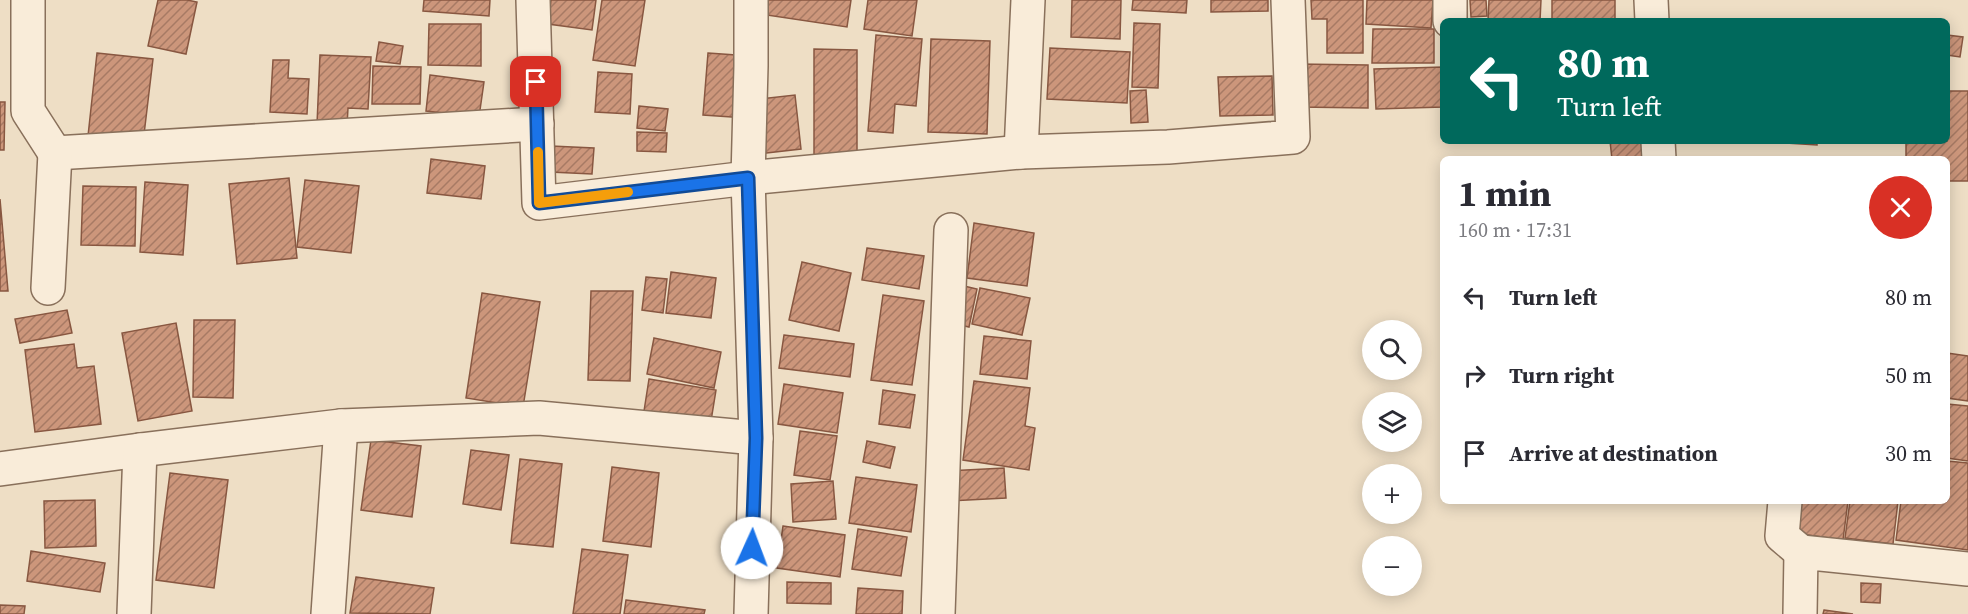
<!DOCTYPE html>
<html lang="en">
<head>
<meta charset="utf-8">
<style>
  :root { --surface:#fff; --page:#f2f2f3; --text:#2b2b33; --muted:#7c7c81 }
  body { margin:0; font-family:"Source Serif 4",serif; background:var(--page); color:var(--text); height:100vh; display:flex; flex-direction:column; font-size:22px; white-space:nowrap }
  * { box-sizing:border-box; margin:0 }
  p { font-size:20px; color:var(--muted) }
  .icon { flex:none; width:33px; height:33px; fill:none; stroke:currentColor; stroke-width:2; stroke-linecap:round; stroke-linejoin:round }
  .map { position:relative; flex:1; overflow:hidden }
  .side { position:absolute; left:1440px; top:156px; width:510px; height:348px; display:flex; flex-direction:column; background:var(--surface); border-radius:9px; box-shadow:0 3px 15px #0003 }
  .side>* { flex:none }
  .top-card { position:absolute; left:1440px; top:18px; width:510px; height:126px; border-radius:9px; box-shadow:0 3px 15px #0003; background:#00695c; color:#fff; overflow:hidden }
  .tools { position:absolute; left:1362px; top:320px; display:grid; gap:12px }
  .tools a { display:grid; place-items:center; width:60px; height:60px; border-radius:50%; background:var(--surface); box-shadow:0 3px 15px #0003; font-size:30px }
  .pin { position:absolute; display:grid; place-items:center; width:51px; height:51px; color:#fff; margin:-26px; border-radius:12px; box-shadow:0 3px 9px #0006 }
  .me { position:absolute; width:66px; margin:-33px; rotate:2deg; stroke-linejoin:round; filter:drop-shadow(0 0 4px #0008) }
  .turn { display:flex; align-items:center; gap:21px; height:126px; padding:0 18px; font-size:27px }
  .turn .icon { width:78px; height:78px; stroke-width:2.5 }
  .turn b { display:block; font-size:42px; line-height:51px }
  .round { display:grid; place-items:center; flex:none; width:63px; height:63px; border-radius:32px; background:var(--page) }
  .head { display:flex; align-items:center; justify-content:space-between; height:102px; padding:0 18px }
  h1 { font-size:36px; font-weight:700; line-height:45px }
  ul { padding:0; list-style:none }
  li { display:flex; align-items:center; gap:18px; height:78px; padding:0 18px }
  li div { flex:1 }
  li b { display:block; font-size:22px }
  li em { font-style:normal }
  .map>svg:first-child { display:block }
  .building { fill:url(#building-hatch); stroke:#885741; stroke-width:1.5 }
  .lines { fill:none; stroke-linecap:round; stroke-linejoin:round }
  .minor-casing { stroke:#89705b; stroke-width:36 }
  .minor { stroke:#f9ecd9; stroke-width:33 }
  .route-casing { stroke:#114b97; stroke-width:15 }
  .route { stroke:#1a73e8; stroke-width:10 }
  .slow { stroke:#f59e0b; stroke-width:10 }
</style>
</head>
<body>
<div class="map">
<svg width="1968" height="614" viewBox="0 0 1968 614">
  <defs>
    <pattern id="building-hatch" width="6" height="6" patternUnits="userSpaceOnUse" patternTransform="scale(1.5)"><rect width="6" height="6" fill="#cc967b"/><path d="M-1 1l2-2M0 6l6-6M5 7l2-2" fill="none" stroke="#a77a64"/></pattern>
  </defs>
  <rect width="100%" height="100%" fill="#eedec5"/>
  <g class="building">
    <path d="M158 0H187L197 2 186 54 148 46Z"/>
    <path d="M424 0H490L489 16 423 11Z"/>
    <path d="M551 0H596L592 30 548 24Z"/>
    <path d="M602 0H645L635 66 593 60Z"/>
    <path d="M762 0H851L847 27 760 14Z"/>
    <path d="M868 0H917L912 36 864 29Z"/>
    <path d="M1072 0H1121L1120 39 1071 37Z"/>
    <path d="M1133 0H1187L1186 13 1132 10Z"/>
    <path d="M1211 0H1268V11L1211 12Z"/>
    <path d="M1311 0H1363V53H1327V19H1312Z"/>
    <path d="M1367 0H1433L1431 28 1366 24Z"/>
    <path d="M1470 0H1486L1487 16 1471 17Z"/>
    <path d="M1489 0H1541L1540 21H1488Z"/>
    <rect x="1552" y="0" width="63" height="21"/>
    <path d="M1134 23 1160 24 1158 88 1132 87Z"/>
    <path d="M429 24H481V66L428 65Z"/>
    <path d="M1373 29H1434V63H1372Z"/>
    <path d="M876 35 922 39 916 106 895 104 893 133 868 131Z"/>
    <path d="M1947 35 1963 37 1960 57 1947 55Z"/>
    <path d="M931 39 990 41 987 134 928 132Z"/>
    <path d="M379 42 403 46 400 64 376 61Z"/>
    <path d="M1050 48 1130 52 1127 103 1047 99Z"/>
    <path d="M814 49 857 50V155H814Z"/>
    <path d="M97 53 153 59 143 143 88 136Z"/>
    <path d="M708 53 750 56 746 118 703 115Z"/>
    <path d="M320 55 371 57 368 109 348 108 347 126 317 124Z"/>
    <path d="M273 60H289L288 78 309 79 307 114 270 112Z"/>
    <path d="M1297 64 1368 65V108L1298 107Z"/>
    <path d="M373 66 421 67 420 104H372Z"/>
    <path d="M1443 67V107L1376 109 1374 69Z"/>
    <path d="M598 72 632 74 630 114 595 112Z"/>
    <path d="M430 75 484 82 479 117 426 111Z"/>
    <path d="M1272 76 1273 115 1220 116 1218 77Z"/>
    <path d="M1146 90 1148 122 1131 123 1130 91Z"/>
    <path d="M1947 91H1968V181H1947V159H1906V141H1947Z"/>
    <path d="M795 95 801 149 757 154 751 100Z"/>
    <path d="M0 102H5L4 150H0Z"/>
    <path d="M639 106 668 109 665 131 637 128Z"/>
    <path d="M637 132 667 133 666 152 637 151Z"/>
    <path d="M1610 141H1645L1647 159H1612Z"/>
    <path d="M1786 141H1817V145L1786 143Z"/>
    <path d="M551 146 594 148 592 174 550 172Z"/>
    <path d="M431 159 485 166 481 199 427 193Z"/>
    <path d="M289 178 297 258 237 264 229 184Z"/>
    <path d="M305 180 359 186 351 253 297 247Z"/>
    <path d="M145 182 188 185 183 255 140 252Z"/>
    <path d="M83 186 136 187 135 246 81 245Z"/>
    <path d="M0 199 8 291H0Z"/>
    <path d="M974 223 1034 233 1027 286 967 278Z"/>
    <path d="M867 248 924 256 919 289 862 280Z"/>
    <path d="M802 262 851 273 839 331 789 320Z"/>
    <path d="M671 272 716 278 711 318 666 313Z"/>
    <path d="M646 277 667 279 663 313 642 310Z"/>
    <path d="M964 286 977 289 969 327 956 324Z"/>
    <path d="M980 288 1030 298 1022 335 972 324Z"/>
    <path d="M591 291H633L630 381 588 380Z"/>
    <path d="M482 293 540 302 523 407 466 398Z"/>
    <path d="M883 295 924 301 912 385 871 380Z"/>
    <path d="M67 310 72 333 20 343 15 319Z"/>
    <path d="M194 320H235L233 398 193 397Z"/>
    <path d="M176 323 192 411 138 421 122 333Z"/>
    <path d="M784 335 854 344 850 377 779 368Z"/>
    <path d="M984 336 1031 341 1027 379 980 374Z"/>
    <path d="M654 338 721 352 714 388 647 374Z"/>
    <path d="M74 344 77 368 94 366 101 424 35 432 25 350Z"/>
    <path d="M1947 353 1968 356V401L1947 398Z"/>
    <path d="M649 379 716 390 711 421 644 411Z"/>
    <path d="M974 381 1030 388 1025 426 1035 428 1029 470 963 460Z"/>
    <path d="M784 384 843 393 837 433 778 424Z"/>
    <path d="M883 390 915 395 910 428 879 424Z"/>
    <path d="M1947 404 1968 406V461L1947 458Z"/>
    <path d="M800 431 837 436 830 480 794 475Z"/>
    <path d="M371 440 421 446 412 517 361 510Z"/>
    <path d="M867 441 895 447 890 468 863 462Z"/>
    <path d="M471 450 509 455 501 510 463 504Z"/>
    <path d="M520 459 562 464 553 547 511 543Z"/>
    <path d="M1947 461 1968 463V550L1896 540 1901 501H1947Z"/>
    <path d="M612 467 659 473 651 547 603 541Z"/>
    <path d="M1004 468 1006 498 949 501 947 471Z"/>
    <path d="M170 473 228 480 214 588 156 580Z"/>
    <path d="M856 477 917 485 911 532 849 523Z"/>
    <path d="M833 481 836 519 793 522 791 484Z"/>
    <path d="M95 500 96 546 45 548 44 501Z"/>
    <path d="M1798 501H1848L1843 540 1794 533Z"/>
    <path d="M1850 501H1898L1893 544 1845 538Z"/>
    <path d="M783 526 845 535 840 577 777 568Z"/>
    <path d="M858 529 907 537 901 576 852 569Z"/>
    <path d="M760 543 776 544 775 568 759 567Z"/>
    <path d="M582 549 628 555 620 614H573Z"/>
    <path d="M31 551 105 563 100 592 27 581Z"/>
    <path d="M356 577 434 588 430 614 350 613Z"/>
    <path d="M787 582 831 583V604L787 603Z"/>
    <path d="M1861 583 1881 584 1880 603 1861 602Z"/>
    <path d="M858 588 903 591 902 614H856Z"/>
    <path d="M626 600 705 610 704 614H624Z"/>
    <path d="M0 605 25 606 24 614H0Z"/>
    <path d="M1824 610 1853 614H1823Z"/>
  </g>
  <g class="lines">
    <defs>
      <g id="minor">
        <path d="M28 0V111L55 153 537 124"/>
        <path d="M533 0 539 203 748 178 1021 152 1168 147 1293 137 1288 0"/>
        <path d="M1651 0 1652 21"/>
        <path d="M1450 21V0"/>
        <path d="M1658 141 1659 159"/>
        <path d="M1021 152 1028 0"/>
        <path d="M48 288 55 153"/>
        <path d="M0 469 140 450 341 426 539 418 756 438"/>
        <path d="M1785 501 1782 536 1801 552"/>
        <path d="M134 614 140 450"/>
        <path d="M328 614 341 426"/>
        <path d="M751 614 756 438 748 178 751 66V0"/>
        <path d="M938 614 951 230"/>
        <path d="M1800 614 1801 552 1968 569"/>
      </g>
    </defs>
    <use href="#minor" class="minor-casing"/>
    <use href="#minor" class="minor"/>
  </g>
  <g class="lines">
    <defs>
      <path id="route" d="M536 82 539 203 748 178 756 438 752 548"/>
    </defs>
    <use href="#route" class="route-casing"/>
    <use href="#route" class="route"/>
    <path class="slow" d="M538 152 539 203 628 192"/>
  </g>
</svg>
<div class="tools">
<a><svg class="icon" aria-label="search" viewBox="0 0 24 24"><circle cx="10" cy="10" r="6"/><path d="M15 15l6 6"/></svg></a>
<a><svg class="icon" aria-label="layers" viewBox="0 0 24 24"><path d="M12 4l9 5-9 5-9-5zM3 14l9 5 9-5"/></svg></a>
<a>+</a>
<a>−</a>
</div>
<div class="pin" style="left:536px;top:82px;background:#d93025"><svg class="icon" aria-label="arrive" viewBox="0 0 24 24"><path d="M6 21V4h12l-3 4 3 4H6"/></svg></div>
<svg class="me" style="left:752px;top:548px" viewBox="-20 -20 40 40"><circle r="19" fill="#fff"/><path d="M0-13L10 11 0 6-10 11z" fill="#1a73e8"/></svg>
<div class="top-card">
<div class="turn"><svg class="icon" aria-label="left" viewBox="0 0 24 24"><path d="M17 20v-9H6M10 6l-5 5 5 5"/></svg><div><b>80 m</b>Turn left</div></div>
</div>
<section class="side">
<div class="head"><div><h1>1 min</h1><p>160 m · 17:31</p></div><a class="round" style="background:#d93025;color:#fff"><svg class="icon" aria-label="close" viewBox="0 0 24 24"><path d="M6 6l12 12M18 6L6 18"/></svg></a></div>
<ul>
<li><svg class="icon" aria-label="left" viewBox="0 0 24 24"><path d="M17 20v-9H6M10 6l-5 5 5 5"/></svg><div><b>Turn left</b></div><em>80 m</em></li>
<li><svg class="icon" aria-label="right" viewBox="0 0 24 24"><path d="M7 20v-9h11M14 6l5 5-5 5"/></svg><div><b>Turn right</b></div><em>50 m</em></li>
<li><svg class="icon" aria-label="arrive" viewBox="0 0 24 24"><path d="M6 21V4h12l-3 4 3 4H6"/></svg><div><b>Arrive at destination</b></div><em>30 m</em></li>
</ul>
</section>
</div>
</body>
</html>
